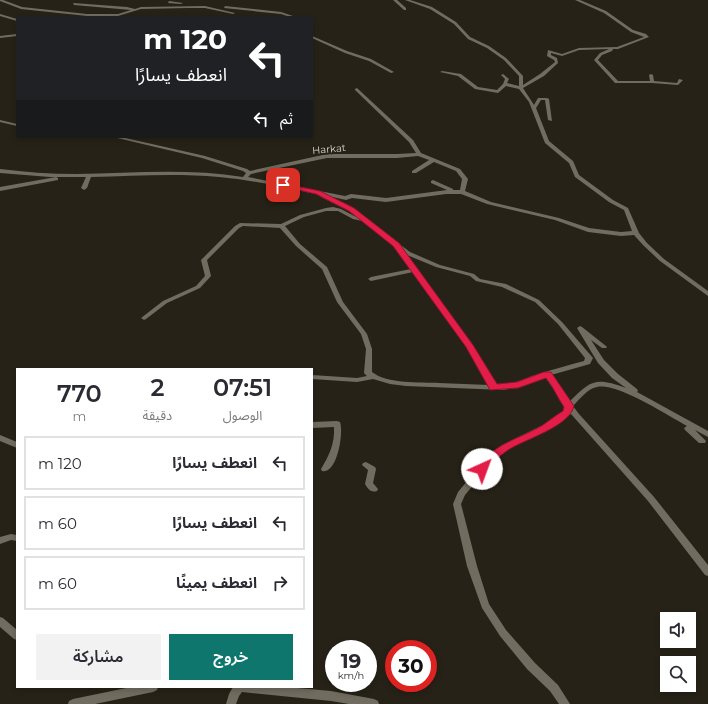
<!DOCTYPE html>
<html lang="ar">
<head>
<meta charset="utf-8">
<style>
  :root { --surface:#fff; --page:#f2f2f3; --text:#2b2b33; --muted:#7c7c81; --line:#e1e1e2; --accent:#0f766e }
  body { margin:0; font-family:Montserrat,"Noto Sans Arabic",sans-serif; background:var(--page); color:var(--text); direction:rtl; height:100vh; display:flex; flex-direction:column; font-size:15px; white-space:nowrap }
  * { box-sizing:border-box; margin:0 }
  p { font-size:13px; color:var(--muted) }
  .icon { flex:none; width:22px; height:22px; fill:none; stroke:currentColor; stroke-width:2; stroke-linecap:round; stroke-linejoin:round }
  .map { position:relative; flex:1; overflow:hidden; direction:ltr }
  .panel { position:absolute; left:16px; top:368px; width:297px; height:320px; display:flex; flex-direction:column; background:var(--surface); border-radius:0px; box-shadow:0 2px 6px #0003; direction:rtl }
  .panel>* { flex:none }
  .hud { position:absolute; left:16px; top:16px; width:297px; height:122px; border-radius:0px; box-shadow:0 2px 6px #0003; direction:rtl; background:#202124; color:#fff; overflow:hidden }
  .buttons { position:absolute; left:660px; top:612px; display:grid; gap:8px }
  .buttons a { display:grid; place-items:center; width:36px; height:36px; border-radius:0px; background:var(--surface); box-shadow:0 2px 6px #0003; font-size:20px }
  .speed { position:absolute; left:325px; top:640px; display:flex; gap:8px; font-size:20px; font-weight:700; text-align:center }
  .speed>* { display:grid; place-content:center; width:52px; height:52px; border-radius:50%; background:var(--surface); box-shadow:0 2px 6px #0003; line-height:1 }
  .speed small { font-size:10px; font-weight:400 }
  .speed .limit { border:6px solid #d22; background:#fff; color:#111 }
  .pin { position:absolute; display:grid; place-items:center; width:34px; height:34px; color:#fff; margin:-17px; border-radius:8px; box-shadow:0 2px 6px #0006 }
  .me { position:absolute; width:44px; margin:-22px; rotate:43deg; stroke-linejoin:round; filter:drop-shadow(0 0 3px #0008) }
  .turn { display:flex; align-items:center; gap:14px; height:84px; padding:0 20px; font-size:18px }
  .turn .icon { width:52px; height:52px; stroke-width:2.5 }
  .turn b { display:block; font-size:28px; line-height:34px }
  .then { display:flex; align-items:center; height:38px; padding:0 20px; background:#0003; gap:8px; font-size:15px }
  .eta { display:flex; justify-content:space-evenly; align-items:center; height:68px; text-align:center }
  .eta b { font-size:24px; font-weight:600; line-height:28px }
  .button { display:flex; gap:8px; margin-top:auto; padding:8px 20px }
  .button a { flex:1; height:46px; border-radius:0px; background:var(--accent); color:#fff; font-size:16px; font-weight:600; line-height:46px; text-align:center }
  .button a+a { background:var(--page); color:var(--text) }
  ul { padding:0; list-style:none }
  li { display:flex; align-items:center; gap:12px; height:54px; margin:0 8px 6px; padding:0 12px; border:2px solid var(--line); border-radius:0px }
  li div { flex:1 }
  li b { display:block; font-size:15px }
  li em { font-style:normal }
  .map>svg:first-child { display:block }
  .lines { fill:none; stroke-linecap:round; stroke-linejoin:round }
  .street { fill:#706c5f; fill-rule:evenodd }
  .route { fill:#e11d48; stroke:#92132f }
  .labels { text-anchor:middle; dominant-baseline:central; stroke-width:4; stroke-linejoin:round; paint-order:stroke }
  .far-street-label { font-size:10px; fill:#d9d7cf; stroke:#262217 }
</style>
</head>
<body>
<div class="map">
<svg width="708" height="704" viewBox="0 0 708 704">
  <rect width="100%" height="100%" fill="#262217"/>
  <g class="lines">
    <g class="street">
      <path d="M0 0H3L22 7 87 14H118L131 10 74 5 73 3 127 7 135 9 141 7 205 6 235 13 233 14 205 8H188L141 9 118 16H87L21 9 0 1Z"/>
      <path d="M393 0H397L406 8V10H404Z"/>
      <path d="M405 0H410L432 7 456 22 470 37 489 46 506 58 523 76V85L540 74 555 62 554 60 547 56 548 50 562 54 579 48 617 47 644 37 631 32 604 13 575 0H580L606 11 633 30 646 34 649 37 618 49H613L612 51 602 55 598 60 618 81H650L649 75 651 74 653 75 654 81 677 83 679 79 683 80 678 85 652 83H615L594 60 600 53 609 49 579 50 562 56 551 53V55L557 58 558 63 544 76 523 88 534 105 538 98H547L549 99 552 121 548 120 545 100H541L536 108 549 141 573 161 579 175 613 200 628 208 639 233 647 243 664 259 708 291V296L660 261 643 245 634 235 621 236 588 232 555 220 487 204 461 194H446L386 202 352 198 346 200 328 196 353 209 410 252 440 265 474 274 480 279 506 284 539 300 562 322 593 358 590 364 551 375 570 401C591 380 596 377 626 388L612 378 598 363 577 328 580 326 582 327 606 346 607 347 606 348H602L591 340 604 360 618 374 637 389 638 391 637 392 708 431V437L695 430 706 441 705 443H699L685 430 684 428 687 426C669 416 616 382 597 387 587 389 580 399 573 406L579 414 654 497 708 565V576L705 575 648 501 571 414 555 426 508 449 494 460 465 495 461 504 477 566 489 604 506 630 535 663 558 685 570 704H559L550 691 527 669 500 636 482 608 467 566 453 504 458 492 488 456 502 445 549 422 564 411 565 406 545 377 521 387 503 390 406 386 390 384 373 379 357 382 312 379V375L357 378 367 376 364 373 366 349 361 334 337 302 322 269 296 246 280 228 243 226 239 228 207 260 211 276 200 288 167 303 146 319 144 320 141 318 163 301 196 286 205 276 201 260 235 226 240 223 281 224 300 215 326 208 333 207 341 209 356 217 349 211 321 197V195C287 188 253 180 219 177 176 173 134 176 91 177L87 188 84 190 81 188 86 177H50L0 173V169C25 172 50 174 76 174 132 173 188 168 243 177L246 173 243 171 202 158 113 137H121L205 156 247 169 250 171 327 154H397L416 153 409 142 355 90V89L357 88 413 140 421 153 460 169 468 179 465 191 491 202 559 218 589 228 621 232 632 231 624 210 609 202 575 177 569 163 545 143 529 102 519 89 506 86 498 93 475 89 458 76 440 72 442 71 461 74 478 87 497 90 503 84 505 79 501 75 503 74 509 79 507 83 519 86V76L504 60 487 48 468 39 454 24 430 9ZM418 156 429 160 412 171V173H416L434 162 456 171 462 179 460 190H453V189L433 180 431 181V183L447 190 386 198 351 194 345 196 248 177 251 174 327 158H397ZM326 211H338L353 219 362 221 397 247 396 248 411 269 371 277 368 279 371 281 413 272 467 347 489 385C472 384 455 384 439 383 420 382 387 384 372 372V349L367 334 343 302 327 267 300 244 285 226 304 217ZM407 255 436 267 470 276 476 281 502 287 535 302 558 324 585 358 584 361C569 365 554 369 538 374 524 378 512 386 496 385L473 347Z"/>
      <path d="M169 1 183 3 181 4 168 3Z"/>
      <path d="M225 6 281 12 296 17H290L281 14 224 8Z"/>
      <path d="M0 14 17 19V21L0 16Z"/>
      <path d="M17 34V36L0 38V36Z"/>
      <path d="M312 36 347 51 371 59 394 72 391 73 369 61 345 53 312 38Z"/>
      <path d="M0 120 17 124V126L0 122Z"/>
      <path d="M56 177 58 178V180L0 191V187Z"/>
      <path d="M337 421 340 422C344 433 337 475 322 471L321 469C329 456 335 443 334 427L312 428V422Z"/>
      <path d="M0 435 17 442V448L0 441Z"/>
      <path d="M366 462 375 467 376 469 373 483 378 489 377 491C371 493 368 489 365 484L368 470 362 465 363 463Z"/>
      <path d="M11 534 17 535V541L11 540 0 544V537Z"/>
      <path d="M0 617 3 618 17 630V640L14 639 0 627Z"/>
      <path d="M131 687H158L157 690 153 692 95 704H68L69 701 73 699Z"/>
      <path d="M233 687H286L331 691 374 699 378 701 379 704H349L331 701 242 692 239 696 236 704H226L229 694Z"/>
    </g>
  </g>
  <path class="route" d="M281 183 320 191 354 208 399 243 473 345 497 384 517 382 544 372H551L574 406C569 427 525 439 508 450 499 456 492 463 486 471H478L477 469C491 444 520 439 543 425 550 420 556 415 563 411L564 407C557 397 553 386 546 378L518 388 490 390 466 347 393 246 349 211 316 194 281 186Z"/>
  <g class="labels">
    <g class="far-street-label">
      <text transform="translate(329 149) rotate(-5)">Harkat</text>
    </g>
  </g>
</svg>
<div class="buttons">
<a><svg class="icon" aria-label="sound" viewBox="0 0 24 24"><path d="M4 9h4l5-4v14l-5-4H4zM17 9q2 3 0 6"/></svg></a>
<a><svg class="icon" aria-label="search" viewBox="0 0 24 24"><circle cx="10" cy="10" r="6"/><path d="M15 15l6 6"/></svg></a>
</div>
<div class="speed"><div>19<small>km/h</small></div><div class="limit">30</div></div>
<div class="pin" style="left:283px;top:185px;background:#d93025"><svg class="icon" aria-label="arrive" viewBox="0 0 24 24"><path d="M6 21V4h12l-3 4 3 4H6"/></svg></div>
<svg class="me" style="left:482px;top:469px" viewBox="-20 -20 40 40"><circle r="19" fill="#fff"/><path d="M0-13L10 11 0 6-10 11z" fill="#e11d48"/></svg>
<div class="hud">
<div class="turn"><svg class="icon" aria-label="left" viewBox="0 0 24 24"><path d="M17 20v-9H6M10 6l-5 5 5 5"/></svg><div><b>120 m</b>انعطف يسارًا</div></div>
<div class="then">ثم<svg class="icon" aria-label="left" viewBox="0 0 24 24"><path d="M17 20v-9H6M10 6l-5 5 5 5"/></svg></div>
</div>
<section class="panel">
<div class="eta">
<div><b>07:51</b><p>الوصول</p></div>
<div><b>2</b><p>دقيقة</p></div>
<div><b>770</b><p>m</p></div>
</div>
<ul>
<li><svg class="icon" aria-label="left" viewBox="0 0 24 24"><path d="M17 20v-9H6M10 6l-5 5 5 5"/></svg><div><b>انعطف يسارًا</b></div><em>120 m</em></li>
<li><svg class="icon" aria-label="left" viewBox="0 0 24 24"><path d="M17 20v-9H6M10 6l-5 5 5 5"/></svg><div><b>انعطف يسارًا</b></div><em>60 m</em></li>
<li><svg class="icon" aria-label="right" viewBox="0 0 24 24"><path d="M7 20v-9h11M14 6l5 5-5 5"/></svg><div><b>انعطف يمينًا</b></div><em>60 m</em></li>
</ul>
<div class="button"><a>خروج</a><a>مشاركة</a></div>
</section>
</div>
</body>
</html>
